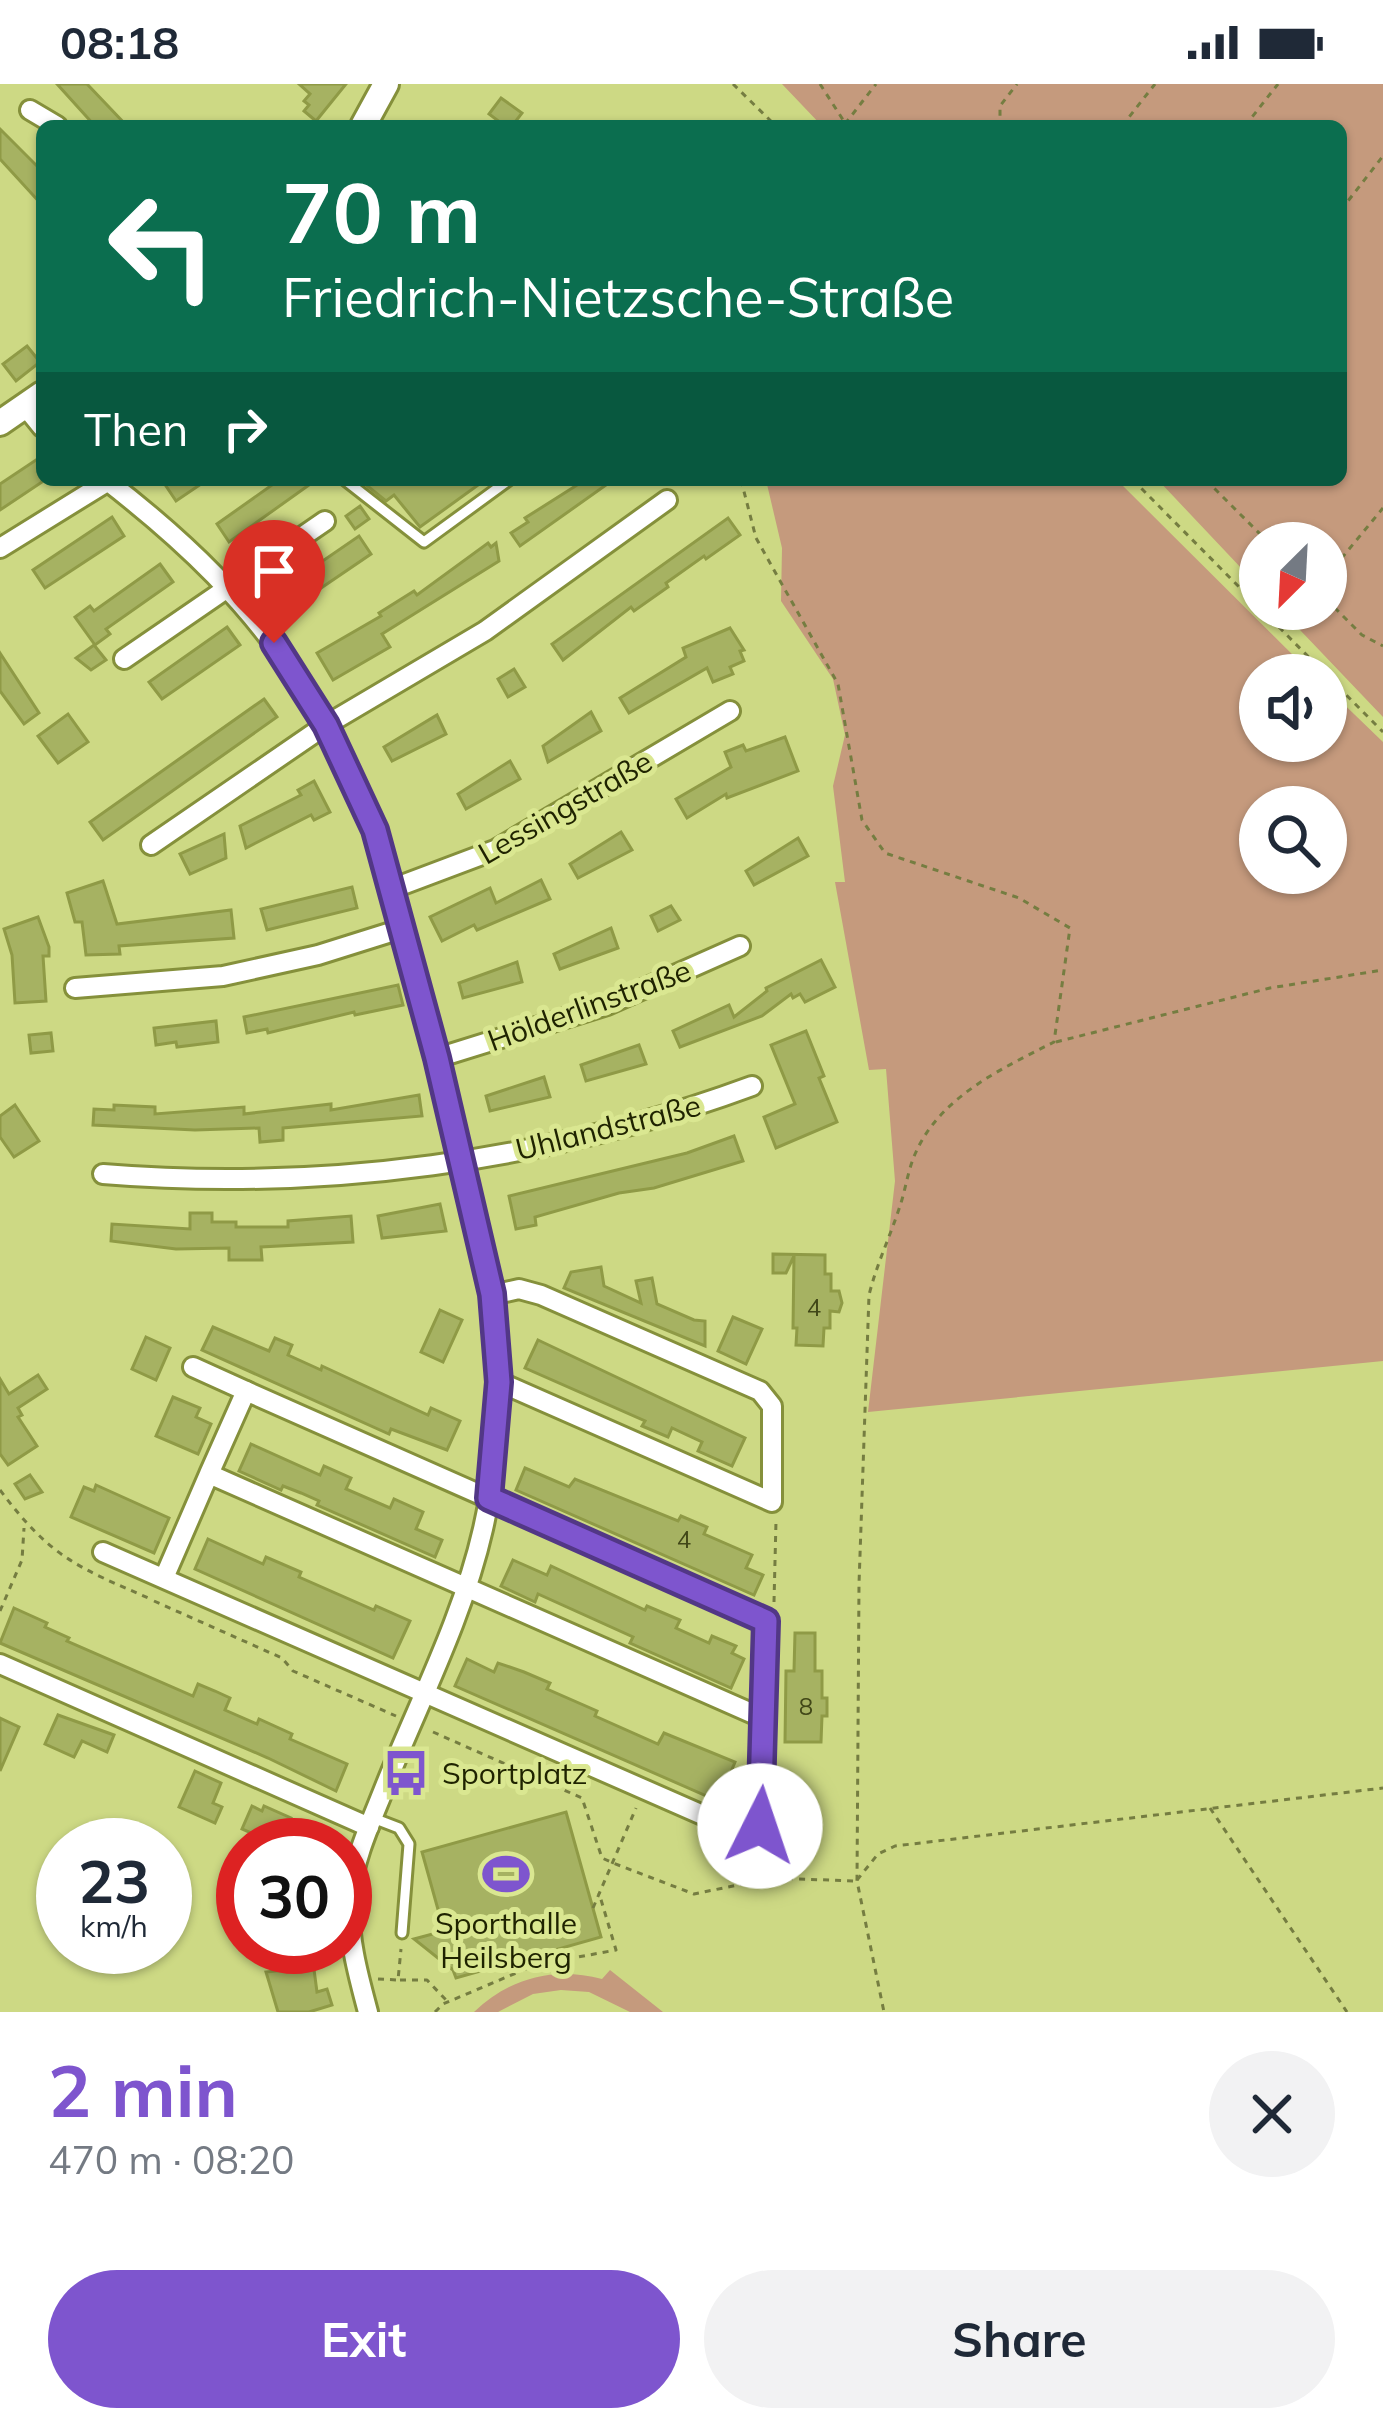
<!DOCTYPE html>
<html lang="en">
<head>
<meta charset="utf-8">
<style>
  :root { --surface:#fff; --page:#f2f2f3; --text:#1f2937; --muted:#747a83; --accent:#7e55ce }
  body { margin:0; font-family:Mulish,sans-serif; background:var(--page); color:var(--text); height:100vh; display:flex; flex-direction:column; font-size:45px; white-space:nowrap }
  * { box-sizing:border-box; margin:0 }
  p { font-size:39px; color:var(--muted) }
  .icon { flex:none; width:66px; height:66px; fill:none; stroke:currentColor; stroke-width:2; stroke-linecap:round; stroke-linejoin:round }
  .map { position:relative; height:1928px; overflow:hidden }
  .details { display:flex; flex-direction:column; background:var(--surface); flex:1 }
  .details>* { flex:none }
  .guide { position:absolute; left:36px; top:36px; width:1311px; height:366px; border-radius:18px; box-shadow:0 3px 9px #0004; background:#0b6e4f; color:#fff; overflow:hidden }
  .needle { width:78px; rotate:204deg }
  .tools { position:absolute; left:1239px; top:438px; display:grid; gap:24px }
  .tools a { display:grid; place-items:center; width:108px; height:108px; border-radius:50%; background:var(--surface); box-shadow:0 3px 9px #0004; font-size:60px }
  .speed { position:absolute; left:36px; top:1734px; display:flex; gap:24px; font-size:60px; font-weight:700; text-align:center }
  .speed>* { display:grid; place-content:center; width:156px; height:156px; border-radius:50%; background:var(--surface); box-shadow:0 3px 9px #0004; line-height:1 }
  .speed small { font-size:30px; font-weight:400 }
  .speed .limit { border:18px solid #d22; background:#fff; color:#111 }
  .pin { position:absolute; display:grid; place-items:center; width:102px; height:102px; color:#fff; margin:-123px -51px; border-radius:50% 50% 50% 0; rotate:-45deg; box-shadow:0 0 12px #0007 }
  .pin .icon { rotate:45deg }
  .me { position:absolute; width:132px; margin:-66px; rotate:4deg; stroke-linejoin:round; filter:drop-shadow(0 0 9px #0008) }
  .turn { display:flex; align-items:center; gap:42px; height:252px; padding:0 48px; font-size:54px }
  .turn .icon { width:156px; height:156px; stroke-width:2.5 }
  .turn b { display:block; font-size:84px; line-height:102px }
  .then { display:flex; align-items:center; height:114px; padding:0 48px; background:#0003; gap:24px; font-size:45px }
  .round { display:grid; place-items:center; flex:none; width:126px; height:126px; border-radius:63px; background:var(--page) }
  .headline { display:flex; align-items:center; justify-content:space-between; height:204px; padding:0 48px }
  h1 { font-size:72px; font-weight:700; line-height:90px; color:var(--accent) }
  .action { display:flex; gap:24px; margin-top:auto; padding:24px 48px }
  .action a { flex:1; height:138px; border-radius:72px; background:var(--accent); color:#fff; font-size:48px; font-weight:700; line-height:138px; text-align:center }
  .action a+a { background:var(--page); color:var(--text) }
  .status { display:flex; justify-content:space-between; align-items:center; height:84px; padding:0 60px; background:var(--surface); direction:ltr }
  .status svg { height:33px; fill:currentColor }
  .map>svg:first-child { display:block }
  .green { fill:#c59a7d; fill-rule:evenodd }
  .building { fill:#a6b262; stroke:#8f9a46; stroke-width:3 }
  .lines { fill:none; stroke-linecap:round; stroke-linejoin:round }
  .lane-casing { stroke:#85903b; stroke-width:15 }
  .street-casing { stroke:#85903b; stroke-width:24 }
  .secondary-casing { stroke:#85903b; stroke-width:30 }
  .path { stroke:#757d41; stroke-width:3; stroke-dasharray:6 6; stroke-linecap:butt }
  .lane { stroke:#fff; stroke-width:9 }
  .street { stroke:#fff; stroke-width:18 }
  .secondary { stroke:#fff; stroke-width:24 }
  .route-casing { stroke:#523786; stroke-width:30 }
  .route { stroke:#7e55ce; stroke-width:21 }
  .labels { text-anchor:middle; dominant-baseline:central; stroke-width:10; stroke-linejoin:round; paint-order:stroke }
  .number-label { font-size:24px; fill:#414718 }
  .street-label { font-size:30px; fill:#1f2300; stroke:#dae791 }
  .poi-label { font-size:30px; fill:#1f2300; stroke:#dae791; text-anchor:start }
</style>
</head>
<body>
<div class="status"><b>08:18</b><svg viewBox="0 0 49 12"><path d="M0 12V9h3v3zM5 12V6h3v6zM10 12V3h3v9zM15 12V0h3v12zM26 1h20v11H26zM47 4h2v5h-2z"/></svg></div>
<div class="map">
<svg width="1383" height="1928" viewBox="0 0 1383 1928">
  <rect width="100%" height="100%" fill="#cdd984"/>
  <g class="green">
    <path d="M782 0H1383V633L1280 525H1326V459H1260V504L1158 396H1341V42H822Z"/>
    <path d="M766 396H1117L1313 591H1260V657H1326V603L1383 658V1277L868 1328 895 1097 886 985 869 986 835 798H845L833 702 845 651 833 595 781 517 782 464ZM1260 723H1326V789H1260Z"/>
    <path d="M610 1886 663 1928H630L589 1908 561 1906 533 1910 498 1928H474C510 1894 553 1882 602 1895Z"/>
  </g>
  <g class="building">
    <path d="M57 0H87L127 42H95Z"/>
    <path d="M299 0H346L316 37 304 27 309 21 304 17 310 10Z"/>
    <path d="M501 14 522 29 512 42H505L489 30Z"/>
    <path d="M0 45 42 87V121L0 75Z"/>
    <path d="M27 262 40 278 16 297 3 280Z"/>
    <path d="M42 372V398L0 426V400Z"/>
    <path d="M162 396H207L176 417Z"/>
    <path d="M279 396H316L229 458 217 440Z"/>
    <path d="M360 396H485L420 443 394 411 386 417Z"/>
    <path d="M585 396H613L520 462 511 449 528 438 525 434Z"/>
    <path d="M360 422 369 435 355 445 346 432Z"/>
    <path d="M112 433 124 452 45 504 33 486Z"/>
    <path d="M728 434 740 451 706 475 704 472 666 499 668 503 634 527 631 523 563 576 552 560Z"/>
    <path d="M359 452 371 470 305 515 292 498Z"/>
    <path d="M488 459 491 463 496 459 499 477 382 550 390 563 333 596 317 569 381 532 379 529 414 507 417 511Z"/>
    <path d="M160 480 173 498 106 545 110 550 95 561 75 533 90 522 94 527Z"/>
    <path d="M227 543 240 561 162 615 149 598Z"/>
    <path d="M730 544 744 566 740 567 744 577 730 583 733 590 713 598 707 584 629 629 620 614 686 573 683 564Z"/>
    <path d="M94 561 106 576 91 586 76 574Z"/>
    <path d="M0 569 39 629 24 640 0 607Z"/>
    <path d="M514 585 525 603 508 613 498 595Z"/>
    <path d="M264 615 277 633 103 756 90 738Z"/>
    <path d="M591 628 601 647 548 678 543 662Z"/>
    <path d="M68 630 88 658 58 679 38 652Z"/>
    <path d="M437 631 446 650 392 677 384 663Z"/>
    <path d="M785 653 798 687 727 714 726 710 687 734 676 715 731 683 725 668 743 661 746 667Z"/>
    <path d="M510 677 520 695 466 725 458 710Z"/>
    <path d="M314 697 330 728 314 736 311 731 246 764 240 742 301 711 298 706Z"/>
    <path d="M621 748 632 766 578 794 570 780Z"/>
    <path d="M224 750 226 774 190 790 180 770Z"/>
    <path d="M798 754 808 772 754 801 746 787Z"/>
    <path d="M541 796 550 815 477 846 474 841 442 857 430 833 490 804 496 819Z"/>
    <path d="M103 797 117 840 231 826 234 854 119 862 120 870 86 871 82 838H75L67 809Z"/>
    <path d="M352 803 357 824 267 846 261 825Z"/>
    <path d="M671 822 680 836 658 847 651 832Z"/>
    <path d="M38 833 49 863V872H43L46 917 15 919 12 871 4 845Z"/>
    <path d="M611 844 618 864 560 885 554 870Z"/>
    <path d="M821 876 835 903 805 918 800 910 793 914 791 910 762 932 680 963 673 947 729 921 734 933 767 907 766 904Z"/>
    <path d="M517 878 522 898 463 914 459 899Z"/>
    <path d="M398 901 403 921 355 931 354 928 268 949 267 945 247 949 244 933Z"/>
    <path d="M216 937 218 958 177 963 176 958 156 961 154 944Z"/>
    <path d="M806 947 824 992 819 994 837 1038 776 1064 764 1033 795 1020 771 961Z"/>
    <path d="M51 949 53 967 31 969 29 951Z"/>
    <path d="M639 961 646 980 586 997 581 981Z"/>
    <path d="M544 993 550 1013 490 1027 486 1012Z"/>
    <path d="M419 1011 422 1032 283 1044V1056L260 1058 259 1044 195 1046 93 1041 94 1025 114 1026V1021L155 1023V1030L244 1023V1030L331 1020V1026Z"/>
    <path d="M15 1021 39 1057 14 1073 0 1053V1032Z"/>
    <path d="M734 1052 743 1077 654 1104 619 1109 535 1133 536 1141 516 1145 509 1112 687 1069Z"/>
    <path d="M440 1120 446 1147 382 1154 378 1132Z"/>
    <path d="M190 1129H212V1138H236V1143H288V1137L351 1132 353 1158 261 1163 262 1176H229V1164L176 1165 111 1157 112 1140 190 1145Z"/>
    <path d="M773 1170 825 1171V1190H831V1207H839L842 1219 839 1228 830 1227V1244H824L823 1262 796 1261 797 1244H793L794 1172 786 1189H773Z"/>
    <path d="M601 1183 604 1202 641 1219 636 1197 652 1194 657 1220 694 1236 705 1237V1262L564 1204 571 1188Z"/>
    <path d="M440 1226 462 1236 443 1278 421 1268Z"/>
    <path d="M733 1233 762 1245 746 1280 718 1267Z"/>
    <path d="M213 1243 269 1267 275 1254 292 1261 288 1271 321 1286 322 1282 428 1331 431 1324 460 1337 447 1366 391 1345 389 1350 202 1266Z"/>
    <path d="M146 1253 170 1264 156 1296 132 1285Z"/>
    <path d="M538 1256 745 1354 732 1382 698 1367 702 1358 672 1344 668 1353 642 1342 645 1337 525 1284Z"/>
    <path d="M38 1291 47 1305 18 1324 22 1331 18 1333 37 1362 8 1381 0 1370V1295L9 1310Z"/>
    <path d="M173 1313 200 1324 196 1333 211 1340 198 1370 156 1352Z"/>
    <path d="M251 1360 320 1391 324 1382 351 1394 346 1405 390 1424 394 1415 423 1428 416 1445 442 1456 435 1473 317 1421 319 1417 301 1409 283 1402 281 1406 239 1387Z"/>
    <path d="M525 1384 569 1403 575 1395 678 1437 681 1432 707 1443 704 1450 752 1471 746 1484 763 1491 754 1511 516 1406Z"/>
    <path d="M30 1391 42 1408 25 1415 15 1400Z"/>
    <path d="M96 1401 169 1434 154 1469 71 1433 84 1403 94 1407Z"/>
    <path d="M208 1455 263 1480 266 1473 301 1488 299 1493 374 1526 376 1522 410 1537 393 1574 195 1485Z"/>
    <path d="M513 1476 547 1491 551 1482 645 1526 647 1522 680 1536 676 1544 709 1559 712 1552 736 1562 732 1569 744 1575 731 1604 630 1559 633 1553 538 1510 535 1518 501 1502Z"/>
    <path d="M14 1524 47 1539 45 1543 69 1554 67 1557 193 1612 198 1600 215 1607 230 1614 225 1626 257 1640 259 1635 292 1650 290 1655 347 1680 336 1707 268 1674 0 1559Z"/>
    <path d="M795 1549H815V1587H822V1614H827V1632H822L821 1658H785L786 1587H794Z"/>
    <path d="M467 1575 494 1588 498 1579 524 1588 550 1599 547 1605 597 1627 595 1632 658 1660 664 1649 735 1678 728 1695 749 1705V1724L720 1712 718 1717 455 1602Z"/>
    <path d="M58 1631 114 1651 107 1668 82 1657 74 1673 45 1660Z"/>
    <path d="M0 1634 19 1643 0 1687Z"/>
    <path d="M195 1687 221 1699 213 1719 222 1723 215 1739 179 1723Z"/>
    <path d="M252 1722 262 1727 264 1722 291 1734 279 1761 242 1745Z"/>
    <path d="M566 1728 601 1853 456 1894 453 1886 414 1855 444 1847 422 1768Z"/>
    <path d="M271 1863H311L317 1908 327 1905 332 1921 309 1928H278L266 1888 285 1886Z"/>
  </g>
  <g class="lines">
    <defs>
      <g id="lane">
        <path d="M345 396 424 458 509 396"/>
        <path d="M373 1734 399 1744 409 1760 402 1849"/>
      </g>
      <g id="street">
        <path d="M30 26 57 42"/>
        <path d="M25 322 42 343"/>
        <path d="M106 396C185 457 251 520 305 605 373 713 401 832 432 953 473 1118 522 1275 483 1445 463 1533 420 1616 386 1700 372 1736 354 1773 350 1812 347 1851 358 1891 368 1928"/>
        <path d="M0 464 110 396"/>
        <path d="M124 575 325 437"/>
        <path d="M151 761 326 641 485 547 667 416"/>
        <path d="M394 804 495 766 730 627"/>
        <path d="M75 904 223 892 318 871 404 844"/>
        <path d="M437 974 607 921 740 862"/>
        <path d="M103 1090C322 1108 546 1078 752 1002"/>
        <path d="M492 1211 519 1205 541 1211 760 1307 772 1322V1418L499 1298"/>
        <path d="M193 1283 246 1307"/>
        <path d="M103 1468 746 1750 755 1747 762 1730 765 1635"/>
        <path d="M164 1494 209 1390 765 1635 766 1537 246 1307 209 1390"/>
        <path d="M0 1580 369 1743"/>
      </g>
      <g id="secondary">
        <path d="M363 42 386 0"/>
        <path d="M0 339 42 310"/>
      </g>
    </defs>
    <use href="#lane" class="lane-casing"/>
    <use href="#street" class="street-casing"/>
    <use href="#secondary" class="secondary-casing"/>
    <g class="path">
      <path d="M733 0 776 42"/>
      <path d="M820 0 847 42"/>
      <path d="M845 40 876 0"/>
      <path d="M1004 42 1000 38V22L1017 0"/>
      <path d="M1122 42 1155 0"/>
      <path d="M1245 42 1278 0"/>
      <path d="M1341 126 1383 72"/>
      <path d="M741 396 756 454 838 600 862 736 885 769 1019 814 1070 844 1054 958C1003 984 941 1012 916 1068 908 1085 906 1104 900 1122 890 1153 877 1179 869 1211L859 1500 857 1797 884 1928"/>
      <path d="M1133 396 1260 524"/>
      <path d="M1206 396 1269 459"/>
      <path d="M1326 493 1383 424"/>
      <path d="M1326 515 1362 551 1383 562"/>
      <path d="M1262 526 1383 648"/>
      <path d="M1056 958 1270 904 1383 886"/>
      <path d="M0 1406C51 1474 77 1483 153 1516"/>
      <path d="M154 1517 282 1574 293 1587 396 1632"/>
      <path d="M774 1518 776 1437"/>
      <path d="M0 1527 22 1476 24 1444"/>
      <path d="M433 1648 582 1714 602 1774 613 1779 694 1810 772 1794"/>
      <path d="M1210 1724 1347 1928"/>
      <path d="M761 1763 772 1794 855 1797"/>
      <path d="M857 1796 878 1770 895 1762 1383 1704"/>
      <path d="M593 1824 636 1724"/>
      <path d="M378 1895 398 1896 401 1865"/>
      <path d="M400 1896H427L447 1917"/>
      <path d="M435 1928 443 1920 535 1881 616 1866 599 1809"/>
    </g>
    <use href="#lane" class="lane"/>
    <use href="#street" class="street"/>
    <use href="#secondary" class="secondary"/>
  </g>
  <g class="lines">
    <defs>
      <path id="route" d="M274 559 326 641 375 746 437 974 492 1210 499 1298 489 1414 766 1537 760 1742"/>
    </defs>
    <use href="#route" class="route-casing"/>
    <use href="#route" class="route"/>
  </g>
  <defs>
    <symbol id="bus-bare" viewBox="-9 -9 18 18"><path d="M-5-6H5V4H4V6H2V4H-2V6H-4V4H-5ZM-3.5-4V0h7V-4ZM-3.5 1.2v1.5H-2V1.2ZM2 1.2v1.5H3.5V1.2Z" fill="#7e55ce" stroke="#dae791" stroke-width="2.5" paint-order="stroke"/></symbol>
    <symbol id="stadium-bare" viewBox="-9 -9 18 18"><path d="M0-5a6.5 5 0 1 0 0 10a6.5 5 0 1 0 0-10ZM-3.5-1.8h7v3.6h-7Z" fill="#7e55ce" stroke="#dae791" stroke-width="2.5" paint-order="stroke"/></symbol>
  </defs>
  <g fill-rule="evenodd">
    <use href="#bus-bare" x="373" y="1656" width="66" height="66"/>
    <use href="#stadium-bare" x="473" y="1757" width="66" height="66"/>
  </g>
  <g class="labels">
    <g class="number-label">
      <text x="814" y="1223">4</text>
      <text x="684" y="1455">4</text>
      <text x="806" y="1622">8</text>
    </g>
    <g class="street-label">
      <text transform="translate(565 723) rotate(-30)">Lessingstraße</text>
      <text transform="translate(589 921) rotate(-20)">Hölderlinstraße</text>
      <text transform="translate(608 1043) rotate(-14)">Uhlandstraße</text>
    </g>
    <g class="poi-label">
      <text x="442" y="1689">Sportplatz</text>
      <text x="506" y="1839" text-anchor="middle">Sporthalle<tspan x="506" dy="34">Heilsberg</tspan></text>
    </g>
  </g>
</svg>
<div class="tools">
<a><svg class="needle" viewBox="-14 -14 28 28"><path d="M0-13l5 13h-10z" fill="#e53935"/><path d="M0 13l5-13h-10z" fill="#747a83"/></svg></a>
<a><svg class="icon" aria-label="sound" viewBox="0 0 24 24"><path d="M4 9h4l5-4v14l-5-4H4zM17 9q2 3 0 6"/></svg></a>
<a><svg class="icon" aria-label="search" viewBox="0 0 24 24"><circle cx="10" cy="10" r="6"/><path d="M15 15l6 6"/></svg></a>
</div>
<div class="speed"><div>23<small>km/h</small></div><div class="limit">30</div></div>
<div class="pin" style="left:274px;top:559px;background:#d93025"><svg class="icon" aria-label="arrive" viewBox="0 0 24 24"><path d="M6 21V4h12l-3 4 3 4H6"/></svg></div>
<svg class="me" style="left:760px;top:1742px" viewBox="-20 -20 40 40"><circle r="19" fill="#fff"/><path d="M0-13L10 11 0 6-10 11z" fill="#7e55ce"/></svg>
<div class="guide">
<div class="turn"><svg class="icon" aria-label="left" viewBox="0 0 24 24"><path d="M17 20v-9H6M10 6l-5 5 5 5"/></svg><div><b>70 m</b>Friedrich-Nietzsche-Straße</div></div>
<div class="then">Then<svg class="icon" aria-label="right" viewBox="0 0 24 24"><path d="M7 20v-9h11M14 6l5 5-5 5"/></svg></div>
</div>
</div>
<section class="details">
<div class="headline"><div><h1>2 min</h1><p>470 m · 08:20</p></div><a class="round"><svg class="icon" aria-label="close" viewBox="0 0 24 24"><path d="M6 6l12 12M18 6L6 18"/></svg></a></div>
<div class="action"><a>Exit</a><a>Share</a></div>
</section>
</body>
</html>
